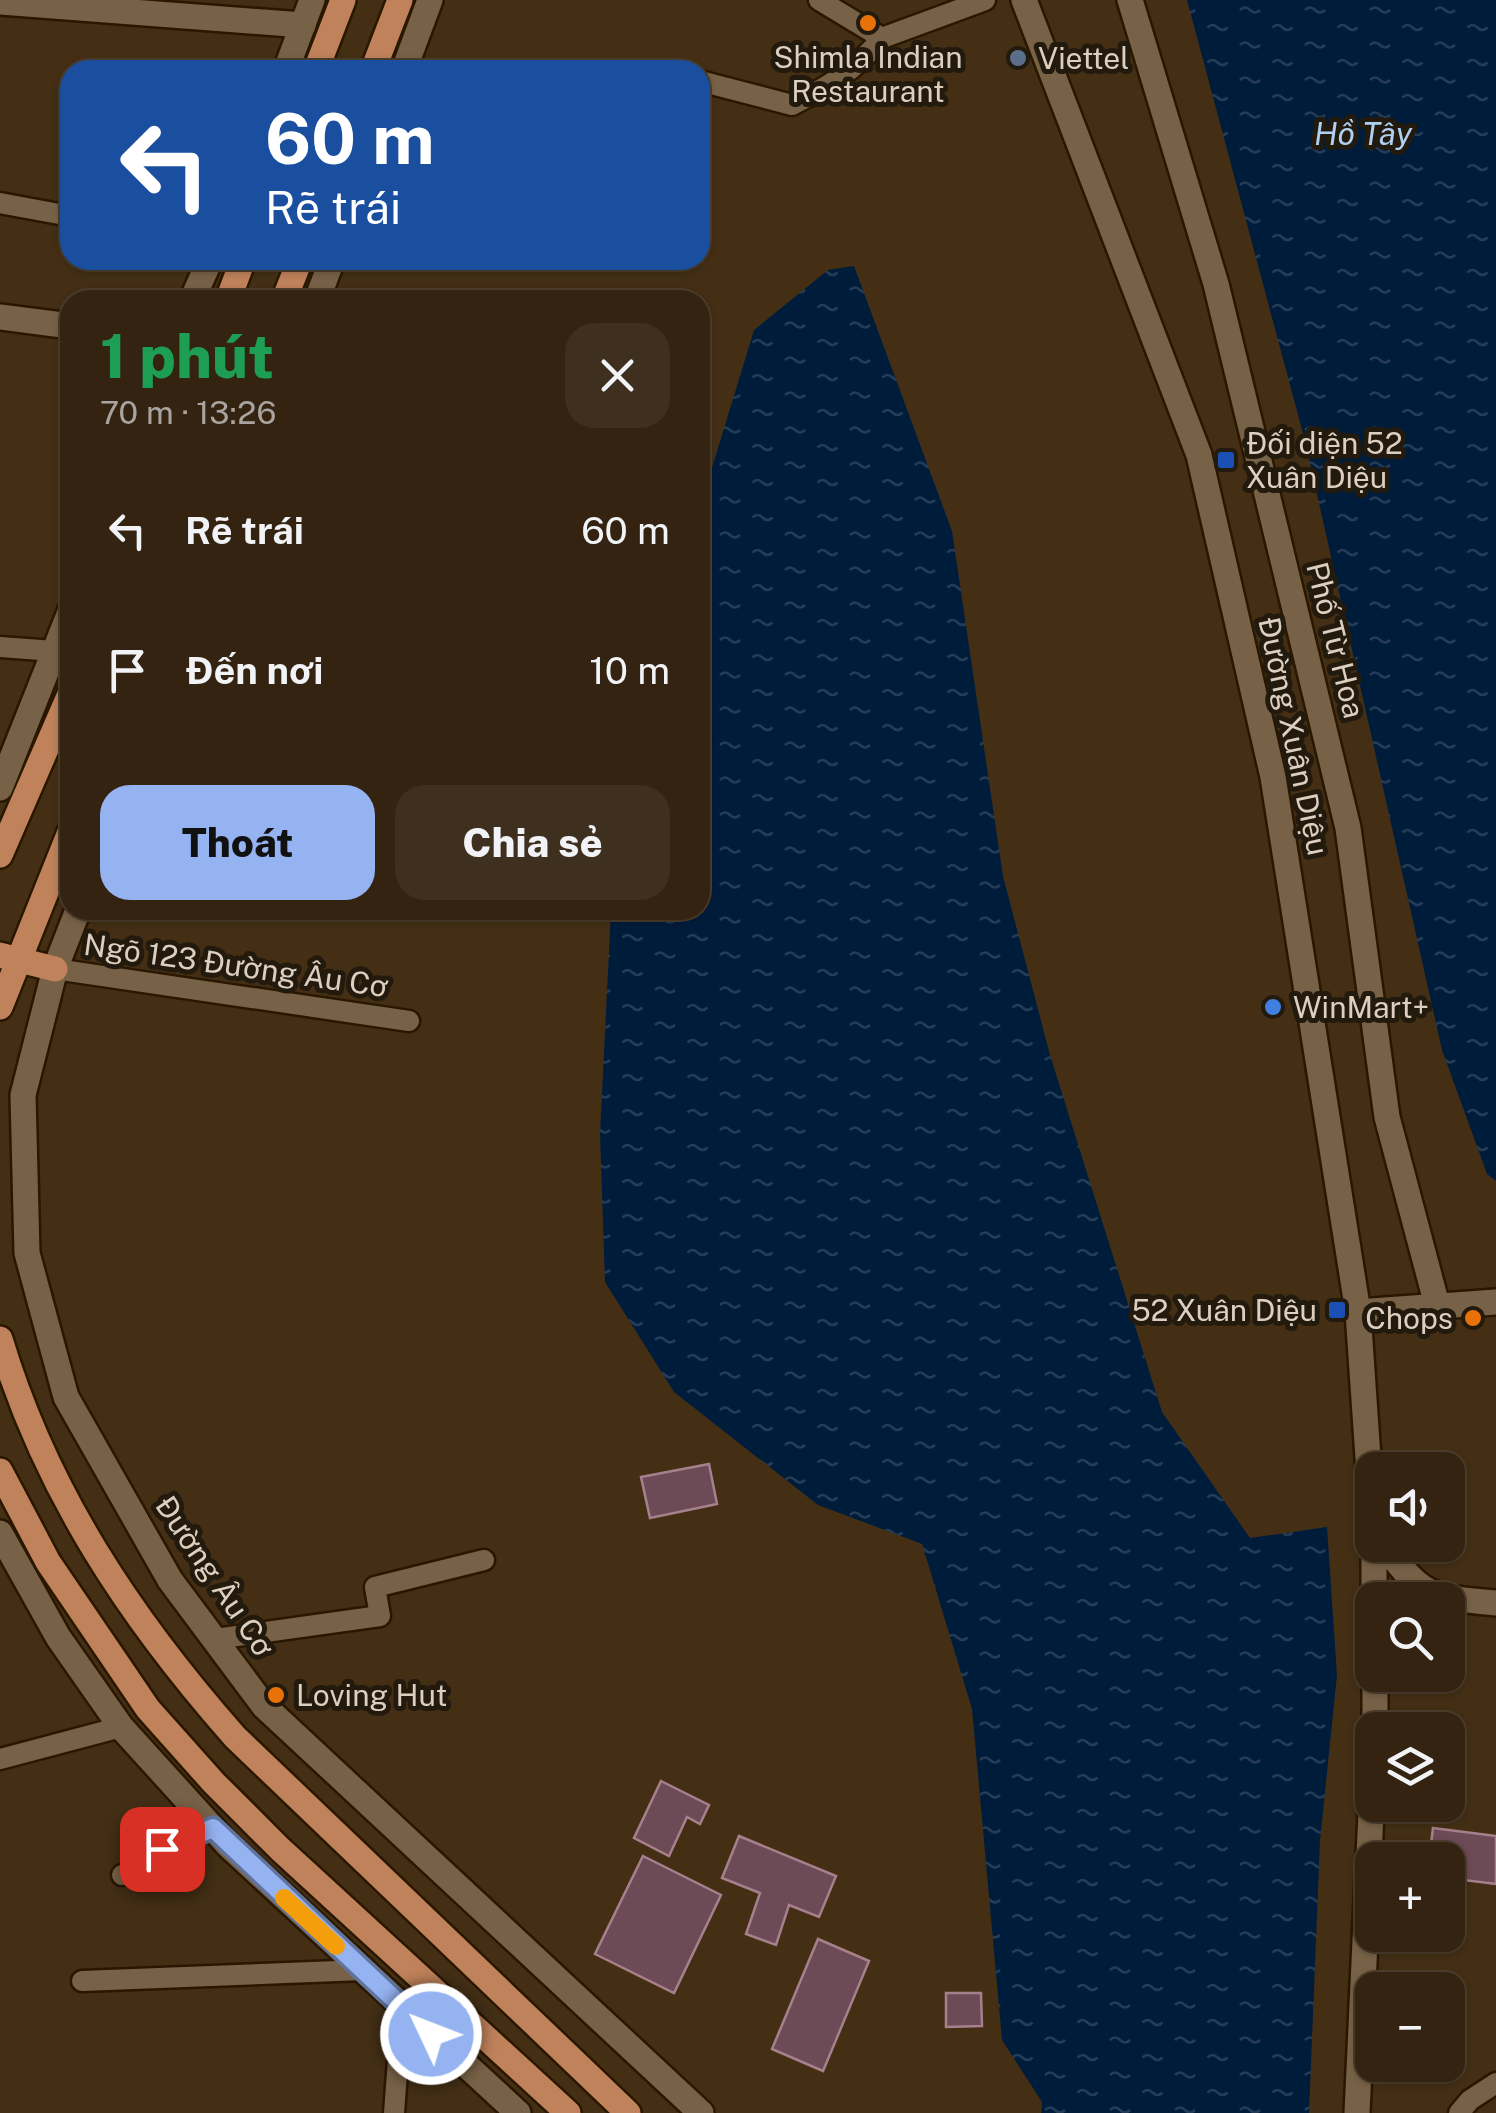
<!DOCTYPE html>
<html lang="vi">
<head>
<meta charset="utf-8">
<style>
  :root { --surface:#332310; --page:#3e2f1e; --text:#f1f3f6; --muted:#a9a49f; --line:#4e4030; --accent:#95b2f1 }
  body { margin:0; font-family:"Public Sans",sans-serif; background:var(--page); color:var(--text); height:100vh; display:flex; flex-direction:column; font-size:38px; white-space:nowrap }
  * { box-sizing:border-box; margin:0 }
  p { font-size:32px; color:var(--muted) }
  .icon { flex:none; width:55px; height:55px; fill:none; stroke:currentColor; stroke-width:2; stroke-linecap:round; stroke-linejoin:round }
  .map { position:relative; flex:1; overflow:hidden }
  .side { position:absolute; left:60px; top:290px; width:650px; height:630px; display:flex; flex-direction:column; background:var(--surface); border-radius:30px; box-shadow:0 2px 8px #0004,0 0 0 2px var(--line) }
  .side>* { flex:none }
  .top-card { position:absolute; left:60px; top:60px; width:650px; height:210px; border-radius:30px; box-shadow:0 2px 8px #0004,0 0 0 2px var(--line); background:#1a4fa0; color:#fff; overflow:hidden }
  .controls { position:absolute; left:1355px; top:1452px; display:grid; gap:20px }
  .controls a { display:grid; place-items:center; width:110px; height:110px; border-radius:20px; background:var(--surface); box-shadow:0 2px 8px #0004,0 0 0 2px var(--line); font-size:50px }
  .pin { position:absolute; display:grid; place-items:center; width:85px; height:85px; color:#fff; margin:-42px; border-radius:20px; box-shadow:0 5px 15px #0006 }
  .me { position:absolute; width:110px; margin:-55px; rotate:313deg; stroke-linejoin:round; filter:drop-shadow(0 0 8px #0008) }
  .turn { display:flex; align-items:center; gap:35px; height:210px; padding:0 40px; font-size:45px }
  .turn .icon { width:130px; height:130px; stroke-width:2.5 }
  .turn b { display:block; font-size:70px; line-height:85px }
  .round { display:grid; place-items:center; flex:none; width:105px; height:105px; border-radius:30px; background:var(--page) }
  .summary { display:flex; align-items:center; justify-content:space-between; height:170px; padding:0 40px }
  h1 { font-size:60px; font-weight:800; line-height:75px; color:#1e9e55 }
  .cta { display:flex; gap:20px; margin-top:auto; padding:20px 40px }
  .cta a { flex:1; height:115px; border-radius:30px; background:var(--accent); color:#111; font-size:40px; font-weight:800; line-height:115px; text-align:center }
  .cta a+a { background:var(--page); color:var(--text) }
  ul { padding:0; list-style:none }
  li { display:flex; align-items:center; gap:30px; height:140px; padding:0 40px }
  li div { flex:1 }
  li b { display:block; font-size:38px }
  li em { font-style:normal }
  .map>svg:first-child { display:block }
  .water { fill:url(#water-ripples) }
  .building { fill:#6c4a56; stroke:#a6808c; stroke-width:2.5 }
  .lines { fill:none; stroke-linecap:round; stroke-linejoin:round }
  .service-casing { stroke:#2a1700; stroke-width:25 }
  .minor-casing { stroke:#2a1700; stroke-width:30 }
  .tertiary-casing { stroke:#2a1700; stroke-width:30 }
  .primary-casing { stroke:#2a1700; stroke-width:30 }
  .service { stroke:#786247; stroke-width:20 }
  .minor { stroke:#786247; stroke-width:25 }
  .tertiary { stroke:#786247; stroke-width:25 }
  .primary { stroke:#bf825a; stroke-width:25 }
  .route-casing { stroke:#61749d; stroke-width:25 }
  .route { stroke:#95b2f1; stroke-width:18 }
  .slow { stroke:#f59e0b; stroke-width:18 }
  .food-dot { fill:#e8710a; stroke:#231a0e; stroke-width:4 }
  .service-dot { fill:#5c6f8a; stroke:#231a0e; stroke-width:4 }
  .transit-dot { fill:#1a4fb4; stroke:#231a0e; stroke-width:4 }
  .shop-dot { fill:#3f7fe0; stroke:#231a0e; stroke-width:4 }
  .labels { text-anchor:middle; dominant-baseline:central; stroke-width:10; stroke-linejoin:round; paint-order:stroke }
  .poi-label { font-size:30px; fill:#dccfc0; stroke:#231a0e; text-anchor:start }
  .street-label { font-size:30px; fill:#dccfc0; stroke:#231a0e }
  .water-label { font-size:32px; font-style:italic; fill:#b0d0f3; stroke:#231a0e }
</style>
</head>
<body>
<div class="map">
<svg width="1496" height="2113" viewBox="0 0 1496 2113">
  <defs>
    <pattern id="water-ripples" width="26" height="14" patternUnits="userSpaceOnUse" patternTransform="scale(2.5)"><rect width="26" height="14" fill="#001c3b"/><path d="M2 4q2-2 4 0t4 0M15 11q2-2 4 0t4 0" fill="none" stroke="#253c56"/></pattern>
  </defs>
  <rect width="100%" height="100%" fill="#442f15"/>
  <g class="water">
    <path d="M1187 0H1496V1181L1487 1174 1442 1050 1305 441Z"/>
    <path d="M854 266 952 531 1003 876 1050 1055 1162 1412 1250 1538 1327 1527 1337 1675 1320 1841 1309 2113H1041L1042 2102 1002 2040 972 1709 922 1544 818 1505 674 1392 605 1282 600 1134 611 910H700V507L754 330 828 270Z"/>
  </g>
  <g class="building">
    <path d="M709 1464 717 1504 650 1518 641 1477Z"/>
    <path d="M661 1781 709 1805 700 1824 687 1817 669 1856 634 1838Z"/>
    <path d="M1433 1828 1496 1836V1884L1448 1878V1860H1429Z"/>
    <path d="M739 1836 836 1876 819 1917 789 1905 776 1945 746 1934 760 1893 722 1878Z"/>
    <path d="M643 1856 721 1895 674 1993 595 1954Z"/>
    <path d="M818 1939 869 1961 823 2071 772 2049Z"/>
    <path d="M946 1993H981L982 2026 946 2027Z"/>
  </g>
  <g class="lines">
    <defs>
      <g id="service">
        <path d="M819 0 882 38 985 0"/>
        <path d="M700 81 792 105C831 85 854 71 882 38"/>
        <path d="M0 203 70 216"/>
        <path d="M0 647 54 651"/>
        <path d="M55 969 409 1021"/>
        <path d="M215 1639 380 1616 375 1587 484 1560"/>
        <path d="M0 1759 121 1727"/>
        <path d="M122 1875 149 1867 162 1849 213 1828"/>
        <path d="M82 1981 363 1970"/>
        <path d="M394 2113 402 2007"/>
        <path d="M1459 2113 1470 2100 1496 2083"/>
      </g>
      <g id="minor">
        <path d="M1130 0 1216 284 1348 828 1387 1117 1437 1305"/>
        <path d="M0 2 303 25"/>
        <path d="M1384 1545C1424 1599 1431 1597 1496 1603"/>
      </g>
      <g id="tertiary">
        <path d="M1024 0 1199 455 1273 777 1358 1312 1372 1516"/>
        <path d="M286 70 312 0"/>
        <path d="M404 70 430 0"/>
        <path d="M192 300 210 260"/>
        <path d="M317 300 332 260"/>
        <path d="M0 317 70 326"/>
        <path d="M0 788 70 612"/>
        <path d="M78 910 55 969 23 1095 27 1253 66 1397 170 1580 264 1706 701 2113"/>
        <path d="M1358 1312 1496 1302"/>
        <path d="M0 1533 58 1637 121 1727 228 1845 518 2113"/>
        <path d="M1374 1545V1600"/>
        <path d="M1375 1675V1730"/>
        <path d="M1357 2113 1372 1791"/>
      </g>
      <g id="primary">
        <path d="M316 70 343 0"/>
        <path d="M373 70 400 0"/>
        <path d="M228 300 243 260"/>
        <path d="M284 300 300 260"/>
        <path d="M0 855 70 694"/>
        <path d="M0 955 55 969"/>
        <path d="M0 1007 70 832"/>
        <path d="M0 1339C46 1492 130 1618 235 1737L628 2113"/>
        <path d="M0 1471 48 1562 148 1709 214 1783 280 1849 568 2113"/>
      </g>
    </defs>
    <use href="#service" class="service-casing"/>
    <use href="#minor" class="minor-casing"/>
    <use href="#tertiary" class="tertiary-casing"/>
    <use href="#primary" class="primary-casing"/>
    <use href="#service" class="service"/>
    <use href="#minor" class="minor"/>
    <use href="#tertiary" class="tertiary"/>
    <use href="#primary" class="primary"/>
  </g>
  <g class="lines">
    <defs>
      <path id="route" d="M162 1849 213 1828 431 2034"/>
    </defs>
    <use href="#route" class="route-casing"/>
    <use href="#route" class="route"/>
    <path class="slow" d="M284 1898 336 1946"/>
  </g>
  <g class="food-dot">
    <circle cx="868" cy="23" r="10"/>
    <circle cx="1473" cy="1318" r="10"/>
    <circle cx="276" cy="1695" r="10"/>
  </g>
  <circle class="service-dot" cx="1018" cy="58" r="10"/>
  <g class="transit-dot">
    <rect x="1216" y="450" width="20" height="20" rx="5"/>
    <rect x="1327" y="1300" width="20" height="20" rx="5"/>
  </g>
  <circle class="shop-dot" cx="1273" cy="1007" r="10"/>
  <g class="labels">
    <g class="poi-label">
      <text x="868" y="57" text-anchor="middle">Shimla Indian<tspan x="868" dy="34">Restaurant</tspan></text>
      <text x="1038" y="58">Viettel</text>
      <text x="1246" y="443">Đối diện 52<tspan x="1246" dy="34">Xuân Diệu</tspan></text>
      <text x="1293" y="1007">WinMart+</text>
      <text x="1317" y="1310" text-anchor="end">52 Xuân Diệu</text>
      <text x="1453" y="1318" text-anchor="end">Chops</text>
      <text x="296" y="1695">Loving Hut</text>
    </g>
    <g class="street-label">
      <text transform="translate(1336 640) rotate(76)">Phố Từ Hoa</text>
      <text transform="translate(1294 736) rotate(78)">Đường Xuân Diệu</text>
      <text transform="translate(236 965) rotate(8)">Ngõ 123 Đường Âu Cơ</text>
      <text transform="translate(215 1576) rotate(56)">Đường Âu Cơ</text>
    </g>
    <g class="water-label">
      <text x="1363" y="133">Hồ Tây</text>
    </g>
  </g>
</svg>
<div class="controls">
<a><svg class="icon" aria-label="sound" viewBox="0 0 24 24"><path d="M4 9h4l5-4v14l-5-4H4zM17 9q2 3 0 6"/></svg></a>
<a><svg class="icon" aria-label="search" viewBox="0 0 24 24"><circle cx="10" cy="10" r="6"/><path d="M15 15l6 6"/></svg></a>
<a><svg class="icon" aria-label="layers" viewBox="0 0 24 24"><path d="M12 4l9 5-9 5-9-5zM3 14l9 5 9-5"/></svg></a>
<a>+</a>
<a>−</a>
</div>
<div class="pin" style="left:162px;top:1849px;background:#d93025"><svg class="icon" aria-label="arrive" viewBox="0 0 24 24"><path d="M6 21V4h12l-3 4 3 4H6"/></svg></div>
<svg class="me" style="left:431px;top:2034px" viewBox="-20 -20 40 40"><circle r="17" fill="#95b2f1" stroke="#fff" stroke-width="3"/><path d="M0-11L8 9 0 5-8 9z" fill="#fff"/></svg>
<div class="top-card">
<div class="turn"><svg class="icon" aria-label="left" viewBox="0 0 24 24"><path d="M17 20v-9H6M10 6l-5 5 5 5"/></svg><div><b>60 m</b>Rẽ trái</div></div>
</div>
<section class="side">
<div class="summary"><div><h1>1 phút</h1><p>70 m · 13:26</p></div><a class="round"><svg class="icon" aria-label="close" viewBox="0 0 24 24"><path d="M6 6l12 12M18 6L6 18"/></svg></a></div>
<ul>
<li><svg class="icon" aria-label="left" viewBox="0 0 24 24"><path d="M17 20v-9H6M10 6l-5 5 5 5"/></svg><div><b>Rẽ trái</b></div><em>60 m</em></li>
<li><svg class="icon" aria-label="arrive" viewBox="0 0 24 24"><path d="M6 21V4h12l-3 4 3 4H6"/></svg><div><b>Đến nơi</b></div><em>10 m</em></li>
</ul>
<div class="cta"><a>Thoát</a><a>Chia sẻ</a></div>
</section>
</div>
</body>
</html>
